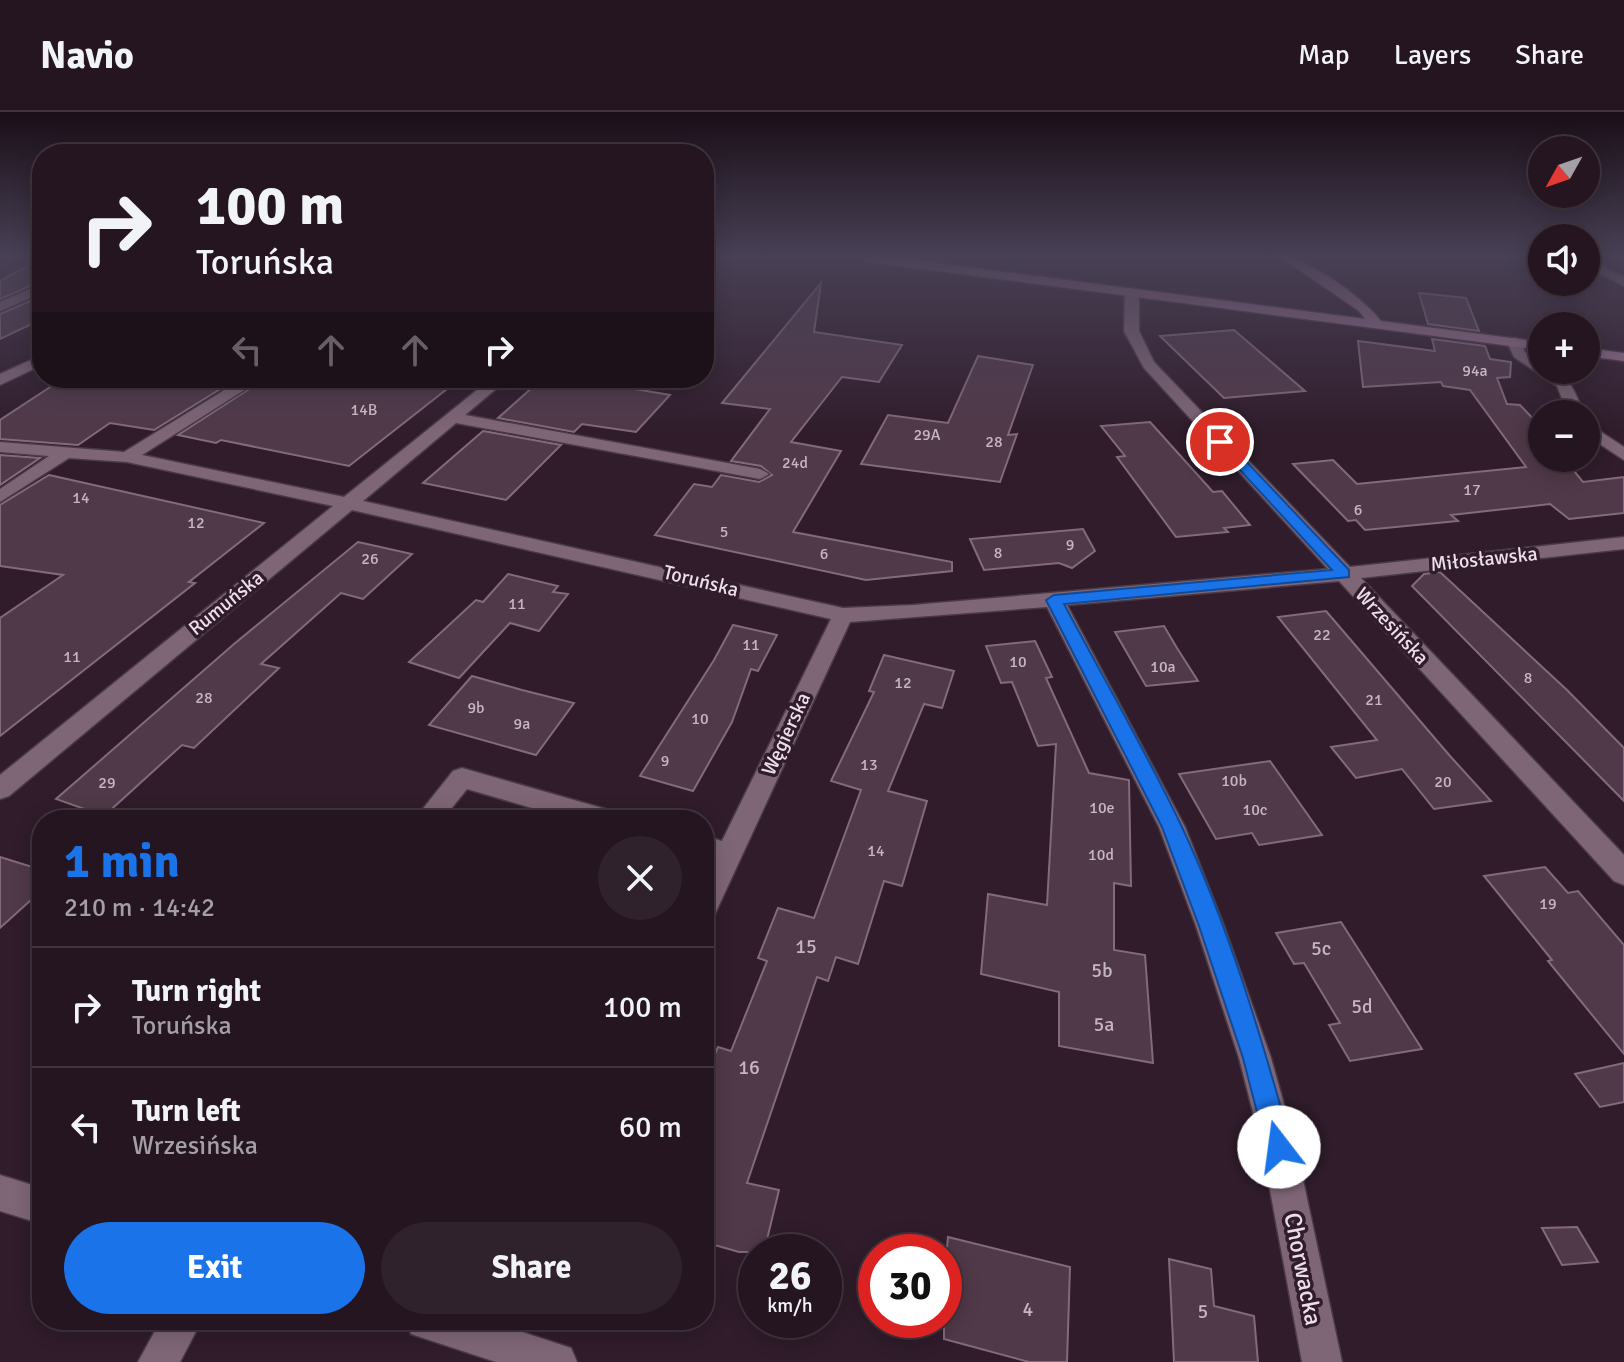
<!DOCTYPE html>
<html lang="en">
<head>
<meta charset="utf-8">
<style>
  :root { --surface:#241520; --page:#30222d; --text:#f1f3f6; --muted:#a39fa5; --line:#41343e; --accent:#1a73e8 }
  body { margin:0; font-family:Signika,sans-serif; background:var(--page); color:var(--text); height:100vh; display:flex; flex-direction:column; font-size:30px; white-space:nowrap }
  * { box-sizing:border-box; margin:0 }
  p { font-size:26px; color:var(--muted) }
  .icon { flex:none; width:44px; height:44px; fill:none; stroke:currentColor; stroke-width:2; stroke-linecap:round; stroke-linejoin:round }
  .map { position:relative; flex:1; overflow:hidden }
  .sheet { position:absolute; left:32px; top:698px; width:682px; height:520px; display:flex; flex-direction:column; background:var(--surface); border-radius:32px; box-shadow:0 4px 20px #0003,0 0 0 2px var(--line) }
  .sheet>* { flex:none }
  .banner { position:absolute; left:32px; top:32px; width:682px; height:244px; border-radius:32px; box-shadow:0 4px 20px #0003,0 0 0 2px var(--line); background:#241520; color:var(--text); overflow:hidden }
  .needle { width:52px; rotate:230deg }
  .fabs { position:absolute; left:1528px; top:24px; display:grid; gap:16px }
  .fabs a { display:grid; place-items:center; width:72px; height:72px; border-radius:50%; background:var(--surface); box-shadow:0 4px 20px #0003,0 0 0 2px var(--line); font-size:40px }
  .speed { position:absolute; left:738px; top:1122px; display:flex; gap:16px; font-size:40px; font-weight:700; text-align:center }
  .speed>* { display:grid; place-content:center; width:104px; height:104px; border-radius:50%; background:var(--surface); box-shadow:0 4px 20px #0003,0 0 0 2px var(--line); line-height:1 }
  .speed small { font-size:20px; font-weight:400 }
  .speed .limit { border:12px solid #d22; background:#fff; color:#111 }
  .pin { position:absolute; display:grid; place-items:center; width:68px; height:68px; color:#fff; margin:-34px; border:4px solid #fff; border-radius:50%; box-shadow:0 2px 8px #0007 }
  .me { position:absolute; width:88px; margin:-44px; rotate:345deg; stroke-linejoin:round; filter:drop-shadow(0 0 6px #0008) }
  .turn { display:flex; align-items:center; gap:28px; height:168px; padding:0 32px; font-size:36px }
  .turn .icon { width:104px; height:104px; stroke-width:2.5 }
  .turn b { display:block; font-size:56px; line-height:68px }
  .lanes { display:flex; align-items:center; height:76px; padding:0 32px; background:#0003; justify-content:center; gap:40px; direction:ltr }
  .lanes .off { opacity:.35 }
  .round { display:grid; place-items:center; flex:none; width:84px; height:84px; border-radius:42px; background:var(--page) }
  .headline { display:flex; align-items:center; justify-content:space-between; height:136px; padding:0 32px }
  h1 { font-size:48px; font-weight:800; line-height:60px; color:var(--accent) }
  .cta { display:flex; gap:16px; margin-top:auto; padding:16px 32px }
  .cta a { flex:1; height:92px; border-radius:48px; background:var(--accent); color:#fff; font-size:32px; font-weight:800; line-height:92px; text-align:center }
  .cta a+a { background:var(--page); color:var(--text) }
  ul { padding:0; list-style:none }
  li { display:flex; align-items:center; gap:24px; height:120px; padding:0 32px; border-top:2px solid var(--line) }
  li div { flex:1 }
  li b { display:block; font-size:30px }
  li em { font-style:normal }
  header { display:flex; align-items:center; gap:48px; box-sizing:border-box; height:112px; padding:0 40px; background:var(--surface); border-bottom:2px solid var(--line) }
  header strong { font-size:38px }
  nav { display:flex; gap:44px; margin-inline-start:auto; font-size:28px }
  .map>svg:first-child { display:block }
  .building { fill:#503949; stroke:#836a7c; stroke-width:2 }
  .lines { fill:none; stroke-linecap:round; stroke-linejoin:round }
  .street-casing { stroke:#4a3a46; stroke-width:3 }
  .secondary-casing { stroke:#4a3a46; stroke-width:3 }
  .street { fill:#7f6677; fill-rule:evenodd }
  .secondary { fill:#98718d; fill-rule:evenodd }
  .route { fill:#1a73e8; stroke:#114b97; stroke-width:2 }
  .labels { text-anchor:middle; dominant-baseline:central; stroke-width:7; stroke-linejoin:round; paint-order:stroke }
  .number-label { font-size:16px; fill:#c6b6c1 }
  .street-label { font-size:20px; fill:#eddfe9; stroke:#301c2b }
  .near-number-label { font-size:20px; fill:#c6b6c1 }
  .near-street-label { font-size:24px; fill:#eddfe9; stroke:#301c2b }
</style>
</head>
<body>
<header>
<strong>Navio</strong>
<nav><a>Map</a><a>Layers</a><a>Share</a></nav>
</header>
<div class="map">
<svg width="1624" height="1250" viewBox="0 0 1624 1250">
  <rect width="100%" height="100%" fill="#301c2b"/>
  <g class="building">
    <path d="M42 146V169L0 187V169Z"/>
    <path d="M821 171 814 220 902 233 879 270 842 265 791 330 841 339 793 420 952 450V459L866 468 655 423 694 372 712 375 721 363 759 370 772 363 761 354 731 349 770 297 722 291Z"/>
    <path d="M1419 181 1466 186 1479 219 1428 212Z"/>
    <path d="M42 184V207L0 227V202Z"/>
    <path d="M1234 218 1305 279 1224 286 1160 224Z"/>
    <path d="M1432 227 1485 234 1490 247 1511 250 1510 265 1497 266 1507 292 1520 293 1542 316V346L1565 348 1583 370 1624 365V401L1569 407 1550 392 1451 403 1458 409 1365 418 1356 408 1348 409 1293 352 1333 348 1357 372 1526 355 1470 278 1443 274 1441 270 1363 275 1358 229 1435 239Z"/>
    <path d="M978 244 1033 253 1008 323 1017 322 1000 370 861 352 888 303 948 311Z"/>
    <path d="M64 266H238L154 318 110 311 78 333 0 327V308Z"/>
    <path d="M266 266H461L349 354 221 328 216 331 178 323Z"/>
    <path d="M543 266H570L670 283 636 320 582 312 574 320 498 306Z"/>
    <path d="M1150 310 1213 380 1222 379 1250 413 1224 416 1228 420 1176 425 1117 345 1125 344 1101 314Z"/>
    <path d="M483 319 561 333 506 388 423 371Z"/>
    <path d="M0 343 40 346 0 373Z"/>
    <path d="M49 363 264 411 189 470 195 471 0 624V506L63 463 0 454V393Z"/>
    <path d="M1083 417 1095 439 1072 456 1059 451 984 458 970 427Z"/>
    <path d="M358 430 412 442 363 487 341 481 261 552 279 556 194 636 182 633 104 704 56 687 234 532Z"/>
    <path d="M1440 460 1567 578 1624 636V689L1412 474 1424 462Z"/>
    <path d="M508 462 558 474 553 480 568 482 539 519 510 511 459 566 409 550 476 488 483 490Z"/>
    <path d="M1326 499 1450 644 1491 689 1434 697 1402 657 1356 666 1331 635 1377 628 1278 505Z"/>
    <path d="M733 513 777 523 758 559 751 557 732 610 693 679 640 664 714 548Z"/>
    <path d="M1164 514 1177 536 1198 569 1146 574 1115 520Z"/>
    <path d="M1035 529 1052 565 1046 566 1089 661 1129 668 1131 774 1114 771V838L1145 843 1153 951 1059 934V880L981 862 988 782 1047 793 1056 632 1038 634 1012 570 1001 571 986 534Z"/>
    <path d="M884 543 954 559 942 596 924 592 888 679 927 689 902 774 884 769 858 852 836 845 828 869 817 865 747 1071 779 1078 764 1140H739L704 1130V970L718 935 731 939 767 849 758 846 778 796 814 806 861 678 831 669 874 580 869 579Z"/>
    <path d="M472 564 522 578 574 591 536 643 429 613Z"/>
    <path d="M1270 649 1322 723 1259 733 1252 721 1216 727 1179 662Z"/>
    <path d="M0 745 42 758V778L0 816Z"/>
    <path d="M1545 755 1568 781 1578 779 1624 833V942L1548 849 1552 848 1484 764Z"/>
    <path d="M1341 810 1378 868 1422 937 1350 949 1329 913 1340 911 1304 851 1294 852 1276 821Z"/>
    <path d="M1624 951V990L1600 995 1575 962Z"/>
    <path d="M1577 1115 1598 1150 1562 1153 1542 1116Z"/>
    <path d="M948 1125 1070 1155 1067 1250H1029L944 1227V1166Z"/>
    <path d="M1169 1147 1211 1157 1214 1194 1254 1204 1258 1250H1174Z"/>
  </g>
  <g class="lines">
    <defs>
      <g id="street">
        <path d="M1586 146 1624 165V174L1586 155Z"/>
        <path d="M42 172V181L0 199V190Z"/>
        <path d="M1132 176 1139 180V219L1154 250 1350 455 1624 425V437L1361 466 1624 743V773L1614 769 1339 469 1067 493 1185 715 1224 814 1271 946 1296 1035 1342 1250H1302L1262 1035 1239 946 1196 814 1159 715 1047 495 850 510 714 804 704 807V766L713 748 704 746V724L722 729 831 507 352 398 9 684 0 687V663L333 394 127 350 69 346 0 390V377L49 344 0 340V330L124 340 244 266H263L142 343 344 385 492 266H509L465 303 760 357 769 362 760 367 456 311 363 389 843 496 913 493 1328 457 1144 256 1124 219 1125 180Z"/>
        <path d="M1514 226 1519 227 1525 240 1542 250V258C1569 258 1575 280 1584 302H1568L1557 274 1514 245 1507 230Z"/>
        <path d="M42 243V253L0 273V262Z"/>
        <path d="M1586 310 1624 335V348L1586 323Z"/>
        <path d="M462 656 609 698 618 701 622 708H573L467 677 442 708H414L453 659Z"/>
        <path d="M0 1063 42 1076V1112L0 1099Z"/>
        <path d="M161 1208H202L180 1250H138Z"/>
        <path d="M406 1208H486L571 1236 577 1250H496L411 1222Z"/>
      </g>
      <g id="secondary">
        <path d="M862 146H898L1365 207 1359 199 1282 146C1310 146 1364 187 1381 209L1542 230V238L868 150Z"/>
        <path d="M1586 236 1624 241V249L1586 244Z"/>
      </g>
    </defs>
    <use href="#street" class="street-casing"/>
    <use href="#secondary" class="secondary-casing"/>
    <use href="#street" class="street"/>
    <use href="#secondary" class="secondary"/>
  </g>
  <linearGradient id="sky" x2="0" y2="1"><stop stop-color="#1a0f18"/><stop offset="0.45" stop-color="#484055"/><stop offset="1" stop-color="#484055" stop-opacity="0"/></linearGradient>
  <rect width="1624" height="321" fill="url(#sky)"/>
  <path class="route" d="M1220 326 1225 327 1349 458V465L1064 492C1103 565 1145 638 1181 713 1229 815 1262 927 1292 1035L1288 1045 1279 1048 1270 1045 1266 1035 1243 946 1199 814 1162 715 1046 488 1054 483 1332 458 1216 332 1214 330Z"/>
  <g class="labels">
    <g class="number-label">
      <text x="1475" y="259">94a</text>
      <text x="364" y="298">14B</text>
      <text x="927" y="323">29A</text>
      <text x="994" y="330">28</text>
      <text x="795" y="351">24d</text>
      <text x="1472" y="378">17</text>
      <text x="81" y="386">14</text>
      <text x="1358" y="398">6</text>
      <text x="196" y="411">12</text>
      <text x="724" y="420">5</text>
      <text x="1070" y="433">9</text>
      <text x="998" y="441">8</text>
      <text x="824" y="442">6</text>
      <text x="370" y="447">26</text>
      <text x="517" y="492">11</text>
      <text x="1322" y="523">22</text>
      <text x="751" y="533">11</text>
      <text x="72" y="545">11</text>
      <text x="1018" y="550">10</text>
      <text x="1163" y="555">10a</text>
      <text x="1528" y="566">8</text>
      <text x="903" y="571">12</text>
      <text x="204" y="586">28</text>
      <text x="1374" y="588">21</text>
      <text x="476" y="596">9b</text>
      <text x="700" y="607">10</text>
      <text x="522" y="612">9a</text>
      <text x="665" y="649">9</text>
      <text x="869" y="653">13</text>
      <text x="1234" y="669">10b</text>
      <text x="1443" y="670">20</text>
      <text x="107" y="671">29</text>
      <text x="1102" y="696">10e</text>
      <text x="1255" y="698">10c</text>
      <text x="876" y="739">14</text>
      <text x="1101" y="743">10d</text>
      <text x="1548" y="792">19</text>
    </g>
    <g class="street-label">
      <text transform="translate(1484 447) rotate(-6)">Miłosławska</text>
      <text transform="translate(701 469) rotate(14)">Toruńska</text>
      <text transform="translate(226 491) rotate(-39)">Rumuńska</text>
      <text transform="translate(1392 514) rotate(47)">Wrzesińska</text>
      <text transform="translate(786 622) rotate(-65)">Węgierska</text>
    </g>
    <g class="near-number-label">
      <text x="806" y="834">15</text>
      <text x="1321" y="836">5c</text>
      <text x="1102" y="858">5b</text>
      <text x="1362" y="894">5d</text>
      <text x="1104" y="912">5a</text>
      <text x="749" y="955">16</text>
      <text x="1028" y="1197">4</text>
      <text x="1203" y="1199">5</text>
    </g>
    <g class="near-street-label">
      <text transform="translate(1303 1157) rotate(79)">Chorwacka</text>
    </g>
  </g>
</svg>
<div class="fabs">
<a><svg class="needle" viewBox="-14 -14 28 28"><path d="M0-13l5 13h-10z" fill="#e53935"/><path d="M0 13l5-13h-10z" fill="#a39fa5"/></svg></a>
<a><svg class="icon" aria-label="sound" viewBox="0 0 24 24"><path d="M4 9h4l5-4v14l-5-4H4zM17 9q2 3 0 6"/></svg></a>
<a>+</a>
<a>−</a>
</div>
<div class="speed"><div>26<small>km/h</small></div><div class="limit">30</div></div>
<div class="pin" style="left:1220px;top:330px;background:#d93025"><svg class="icon" aria-label="arrive" viewBox="0 0 24 24"><path d="M6 21V4h12l-3 4 3 4H6"/></svg></div>
<svg class="me" style="left:1279px;top:1035px" viewBox="-20 -20 40 40"><circle r="19" fill="#fff"/><path d="M0-13L10 11 0 6-10 11z" fill="#1a73e8"/></svg>
<div class="banner">
<div class="turn"><svg class="icon" aria-label="right" viewBox="0 0 24 24"><path d="M7 20v-9h11M14 6l5 5-5 5"/></svg><div><b>100 m</b>Toruńska</div></div>
<div class="lanes"><svg class="icon off" aria-label="left" viewBox="0 0 24 24"><path d="M17 20v-9H6M10 6l-5 5 5 5"/></svg><svg class="icon off" aria-label="ahead" viewBox="0 0 24 24"><path d="M12 20V5M6 11l6-6 6 6"/></svg><svg class="icon off" aria-label="ahead" viewBox="0 0 24 24"><path d="M12 20V5M6 11l6-6 6 6"/></svg><svg class="icon" aria-label="right" viewBox="0 0 24 24"><path d="M7 20v-9h11M14 6l5 5-5 5"/></svg></div>
</div>
<section class="sheet">
<div class="headline"><div><h1>1 min</h1><p>210 m · 14:42</p></div><a class="round"><svg class="icon" aria-label="close" viewBox="0 0 24 24"><path d="M6 6l12 12M18 6L6 18"/></svg></a></div>
<ul>
<li><svg class="icon" aria-label="right" viewBox="0 0 24 24"><path d="M7 20v-9h11M14 6l5 5-5 5"/></svg><div><b>Turn right</b><p>Toruńska</p></div><em>100 m</em></li>
<li><svg class="icon" aria-label="left" viewBox="0 0 24 24"><path d="M17 20v-9H6M10 6l-5 5 5 5"/></svg><div><b>Turn left</b><p>Wrzesińska</p></div><em>60 m</em></li>
</ul>
<div class="cta"><a>Exit</a><a>Share</a></div>
</section>
</div>
</body>
</html>
